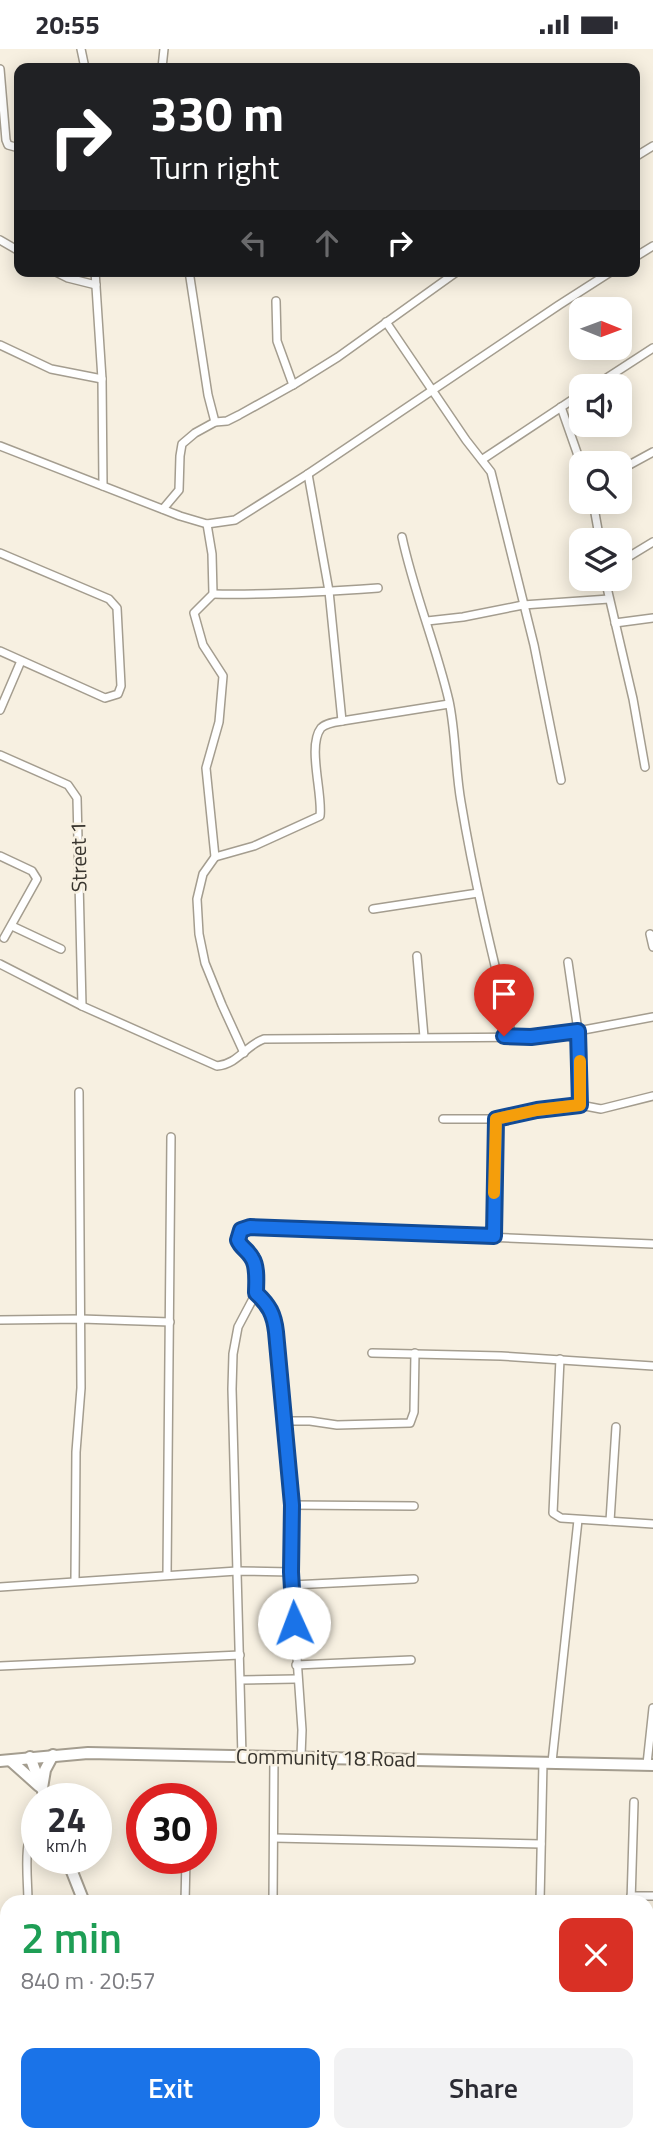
<!DOCTYPE html>
<html lang="en">
<head>
<meta charset="utf-8">
<style>
  :root { --surface:#fff; --page:#f2f2f3; --text:#2b2b33; --muted:#7c7c81; --accent:#1a73e8 }
  body { margin:0; font-family:"Titillium Web",sans-serif; background:var(--page); color:var(--text); height:100vh; display:flex; flex-direction:column; font-size:26px; white-space:nowrap }
  * { box-sizing:border-box; margin:0 }
  p { font-size:23px; color:var(--muted) }
  .icon { flex:none; width:38px; height:38px; fill:none; stroke:currentColor; stroke-width:2; stroke-linecap:round; stroke-linejoin:round }
  .map { position:relative; flex:1; overflow:hidden }
  .sheet { position:absolute; left:0px; top:1846px; width:654px; height:247px; display:flex; flex-direction:column; background:var(--surface); border-radius:21px 21px 0 0; box-shadow:0 4px 18px #0003 }
  .sheet>* { flex:none }
  .guide { position:absolute; left:14px; top:14px; width:626px; height:214px; border-radius:14px; box-shadow:0 4px 18px #0003; background:#202124; color:#fff; overflow:hidden }
  .needle { width:46px; rotate:91deg }
  .fabs { position:absolute; left:569px; top:248px; display:grid; gap:14px }
  .fabs a { display:grid; place-items:center; width:63px; height:63px; border-radius:14px; background:var(--surface); box-shadow:0 4px 18px #0003; font-size:35px }
  .speed { position:absolute; left:21px; top:1734px; display:flex; gap:14px; font-size:35px; font-weight:700; text-align:center }
  .speed>* { display:grid; place-content:center; width:91px; height:91px; border-radius:50%; background:var(--surface); box-shadow:0 4px 18px #0003; line-height:1 }
  .speed small { font-size:18px; font-weight:400 }
  .speed .limit { border:10px solid #d22; background:#fff; color:#111 }
  .pin { position:absolute; display:grid; place-items:center; width:60px; height:60px; color:#fff; margin:-72px -30px; border-radius:50% 50% 50% 0; rotate:-45deg; box-shadow:0 0 7px #0007 }
  .pin .icon { rotate:45deg }
  .me { position:absolute; width:77px; margin:-38px; rotate:358deg; stroke-linejoin:round; filter:drop-shadow(0 0 5px #0008) }
  .turn { display:flex; align-items:center; gap:24px; height:147px; padding:0 21px; font-size:32px }
  .turn .icon { width:91px; height:91px; stroke-width:2.5 }
  .turn b { display:block; font-size:49px; line-height:60px }
  .lanes { display:flex; align-items:center; height:66px; padding:0 21px; background:#0003; justify-content:center; gap:35px; direction:ltr }
  .lanes .off { opacity:.35 }
  .round { display:grid; place-items:center; flex:none; width:74px; height:74px; border-radius:14px; background:var(--page) }
  .head { display:flex; align-items:center; justify-content:space-between; height:119px; padding:0 21px }
  h1 { font-size:42px; font-weight:600; line-height:52px; color:#1e9e55 }
  .cta { display:flex; gap:14px; margin-top:auto; padding:14px 21px }
  .cta a { flex:1; height:80px; border-radius:14px; background:var(--accent); color:#fff; font-size:28px; font-weight:600; line-height:80px; text-align:center }
  .cta a+a { background:var(--page); color:var(--text) }
  .status { display:flex; justify-content:space-between; align-items:center; height:49px; padding:0 35px; background:var(--surface); direction:ltr }
  .status svg { height:19px; fill:currentColor }
  .map>svg:first-child { display:block }
  .green { fill:#9fcba2 }
  .lines { fill:none; stroke-linecap:round; stroke-linejoin:round }
  .street-casing { stroke:#a49d8f; stroke-width:10 }
  .secondary-casing { stroke:#a49d8f; stroke-width:14 }
  .street { stroke:#fff; stroke-width:7 }
  .secondary { stroke:#fff; stroke-width:10 }
  .route-casing { stroke:#114b97; stroke-width:18 }
  .route { stroke:#1a73e8; stroke-width:12 }
  .slow { stroke:#f59e0b; stroke-width:12 }
  .labels { text-anchor:middle; dominant-baseline:central; stroke-width:5; stroke-linejoin:round; paint-order:stroke }
  .street-label { font-size:21px; fill:#37342e; stroke:#f7f0e1 }
</style>
</head>
<body>
<div class="status"><b>20:55</b><svg viewBox="0 0 49 12"><path d="M0 12V9h3v3zM5 12V6h3v6zM10 12V3h3v9zM15 12V0h3v12zM26 1h20v11H26zM47 4h2v5h-2z"/></svg></div>
<div class="map">
<svg width="653" height="2092" viewBox="0 0 653 2092">
  <rect width="100%" height="100%" fill="#f7f0e1"/>
  <path class="green" d="M648 2033H653V2092H580V2086H648Z"/>
  <g class="lines">
    <defs>
      <g id="street">
        <path d="M81 0 85 19"/>
        <path d="M162 19 164 0"/>
        <path d="M0 20 6 91 8 96 19 99"/>
        <path d="M635 108 653 97"/>
        <path d="M0 191 19 202"/>
        <path d="M635 208 653 197"/>
        <path d="M54 222 68 229 96 236"/>
        <path d="M95 222 102 330 103 437"/>
        <path d="M189 222 208 346 215 373"/>
        <path d="M276 252 277 292 293 336"/>
        <path d="M386 273 466 391 491 423 534 596 561 731"/>
        <path d="M0 296 51 320 102 330"/>
        <path d="M593 338 653 299"/>
        <path d="M561 358 581 415"/>
        <path d="M0 397 180 467 207 475 235 471 308 425 559 256 612 222"/>
        <path d="M483 410 581 345"/>
        <path d="M620 421 653 403"/>
        <path d="M308 425 329 542 342 672"/>
        <path d="M593 453 600 492"/>
        <path d="M163 460 179 441 180 407 182 395 195 384 215 373 227 372 239 366 293 336 338 308 458 222"/>
        <path d="M207 475 212 505 213 545 194 564 203 596 223 627 219 673 206 719 215 808 203 825 197 850 199 885 205 914 222 956 244 1004"/>
        <path d="M402 488C414 544 436 596 449 652 456 685 455 719 461 753 474 832 493 909 512 987"/>
        <path d="M0 504 109 550 117 559 121 637 118 645 105 649 0 602"/>
        <path d="M620 513 653 493"/>
        <path d="M605 530 633 650 645 718"/>
        <path d="M213 545C268 546 323 543 378 539"/>
        <path d="M427 572 463 568 523 556 609 550"/>
        <path d="M615 574 653 569"/>
        <path d="M0 661 21 612"/>
        <path d="M0 706 68 736 77 749 82 957"/>
        <path d="M0 807 32 822 37 830 4 889"/>
        <path d="M215 808 254 797 320 767C323 745 307 697 321 679 326 674 335 673 342 672L449 655"/>
        <path d="M373 860 478 844"/>
        <path d="M12 877 61 900"/>
        <path d="M650 885 653 898"/>
        <path d="M417 907 424 988"/>
        <path d="M568 913 578 982 580 1056"/>
        <path d="M0 915 82 957 217 1017C238 1015 246 996 264 990L531 988 578 982 653 968"/>
        <path d="M443 1070H496L537 1061 580 1056 601 1060 653 1047"/>
        <path d="M494 1187 496 1070"/>
        <path d="M0 1271 81 1270 170 1273"/>
        <path d="M372 1304 501 1307 653 1317"/>
        <path d="M560 1310 553 1464 561 1469 653 1475"/>
        <path d="M285 1372H310L337 1376 410 1374 414 1363 415 1304"/>
        <path d="M292 1456 414 1457"/>
        <path d="M610 1472 616 1378"/>
        <path d="M167 1526 171 1088"/>
        <path d="M75 1532 76 1403 81 1339 79 1043"/>
        <path d="M292 1536 414 1530"/>
        <path d="M0 1538 237 1522 291 1523"/>
        <path d="M296 1616 411 1611"/>
        <path d="M0 1617 240 1606"/>
        <path d="M241 1631 296 1630"/>
        <path d="M242 1707 232 1340 233 1305 238 1278 256 1244"/>
        <path d="M301 1707 302 1681 291 1523 292 1456 276 1283C274 1265 269 1256 256 1244 256 1234 258 1218 252 1209 248 1201 241 1199 238 1191L241 1181 250 1178 273 1179 653 1195"/>
        <path d="M552 1713 578 1471"/>
        <path d="M647 1715 653 1659"/>
        <path d="M187 1750V1744"/>
        <path d="M274 1789 541 1795"/>
        <path d="M631 1847H653"/>
        <path d="M28 1853C28 1828 22 1791 37 1769"/>
        <path d="M185 1853 186 1810"/>
        <path d="M273 1853 274 1707"/>
        <path d="M540 1853 543 1713"/>
        <path d="M631 1853 634 1753"/>
        <path d="M0 1944H7"/>
        <path d="M648 2025H653"/>
        <path d="M509 2088 568 2090"/>
        <path d="M42 2092V2086"/>
        <path d="M324 2092V2086"/>
        <path d="M443 2092 444 2086"/>
      </g>
      <g id="secondary">
        <path d="M30 1708 46 1750"/>
        <path d="M0 1712 88 1704 653 1716"/>
        <path d="M11 1712 39 1737"/>
        <path d="M42 1739 45 1721 53 1706"/>
        <path d="M67 1810 84 1853"/>
        <path d="M172 2086 174 2092"/>
      </g>
    </defs>
    <use href="#street" class="street-casing"/>
    <use href="#secondary" class="secondary-casing"/>
    <use href="#street" class="street"/>
    <use href="#secondary" class="secondary"/>
  </g>
  <g class="lines">
    <defs>
      <path id="route" d="M294 1574 291 1523 292 1456 276 1283C274 1265 269 1256 256 1244 256 1234 258 1218 252 1209 248 1201 241 1199 238 1191L241 1181 250 1178 494 1187 496 1070 537 1061 580 1056 578 982 531 988 504 987"/>
    </defs>
    <use href="#route" class="route-casing"/>
    <use href="#route" class="route"/>
    <path class="slow" d="M494 1144 496 1070 537 1061 580 1056V1012"/>
  </g>
  <g class="labels">
    <g class="street-label">
      <text transform="translate(78 808) rotate(-91)">Street 1</text>
      <text transform="translate(326 1708) rotate(1)">Community 18 Road</text>
    </g>
  </g>
</svg>
<div class="fabs">
<a><svg class="needle" viewBox="-14 -14 28 28"><path d="M0-13l5 13h-10z" fill="#e53935"/><path d="M0 13l5-13h-10z" fill="#7c7c81"/></svg></a>
<a><svg class="icon" aria-label="sound" viewBox="0 0 24 24"><path d="M4 9h4l5-4v14l-5-4H4zM17 9q2 3 0 6"/></svg></a>
<a><svg class="icon" aria-label="search" viewBox="0 0 24 24"><circle cx="10" cy="10" r="6"/><path d="M15 15l6 6"/></svg></a>
<a><svg class="icon" aria-label="layers" viewBox="0 0 24 24"><path d="M12 4l9 5-9 5-9-5zM3 14l9 5 9-5"/></svg></a>
</div>
<div class="speed"><div>24<small>km/h</small></div><div class="limit">30</div></div>
<div class="pin" style="left:504px;top:987px;background:#d93025"><svg class="icon" aria-label="arrive" viewBox="0 0 24 24"><path d="M6 21V4h12l-3 4 3 4H6"/></svg></div>
<svg class="me" style="left:294px;top:1574px" viewBox="-20 -20 40 40"><circle r="19" fill="#fff"/><path d="M0-13L10 11 0 6-10 11z" fill="#1a73e8"/></svg>
<div class="guide">
<div class="turn"><svg class="icon" aria-label="right" viewBox="0 0 24 24"><path d="M7 20v-9h11M14 6l5 5-5 5"/></svg><div><b>330 m</b>Turn right</div></div>
<div class="lanes"><svg class="icon off" aria-label="left" viewBox="0 0 24 24"><path d="M17 20v-9H6M10 6l-5 5 5 5"/></svg><svg class="icon off" aria-label="ahead" viewBox="0 0 24 24"><path d="M12 20V5M6 11l6-6 6 6"/></svg><svg class="icon" aria-label="right" viewBox="0 0 24 24"><path d="M7 20v-9h11M14 6l5 5-5 5"/></svg></div>
</div>
<section class="sheet">
<div class="head"><div><h1>2 min</h1><p>840 m · 20:57</p></div><a class="round" style="background:#d93025;color:#fff"><svg class="icon" aria-label="close" viewBox="0 0 24 24"><path d="M6 6l12 12M18 6L6 18"/></svg></a></div>
<div class="cta"><a>Exit</a><a>Share</a></div>
</section>
</div>
</body>
</html>
